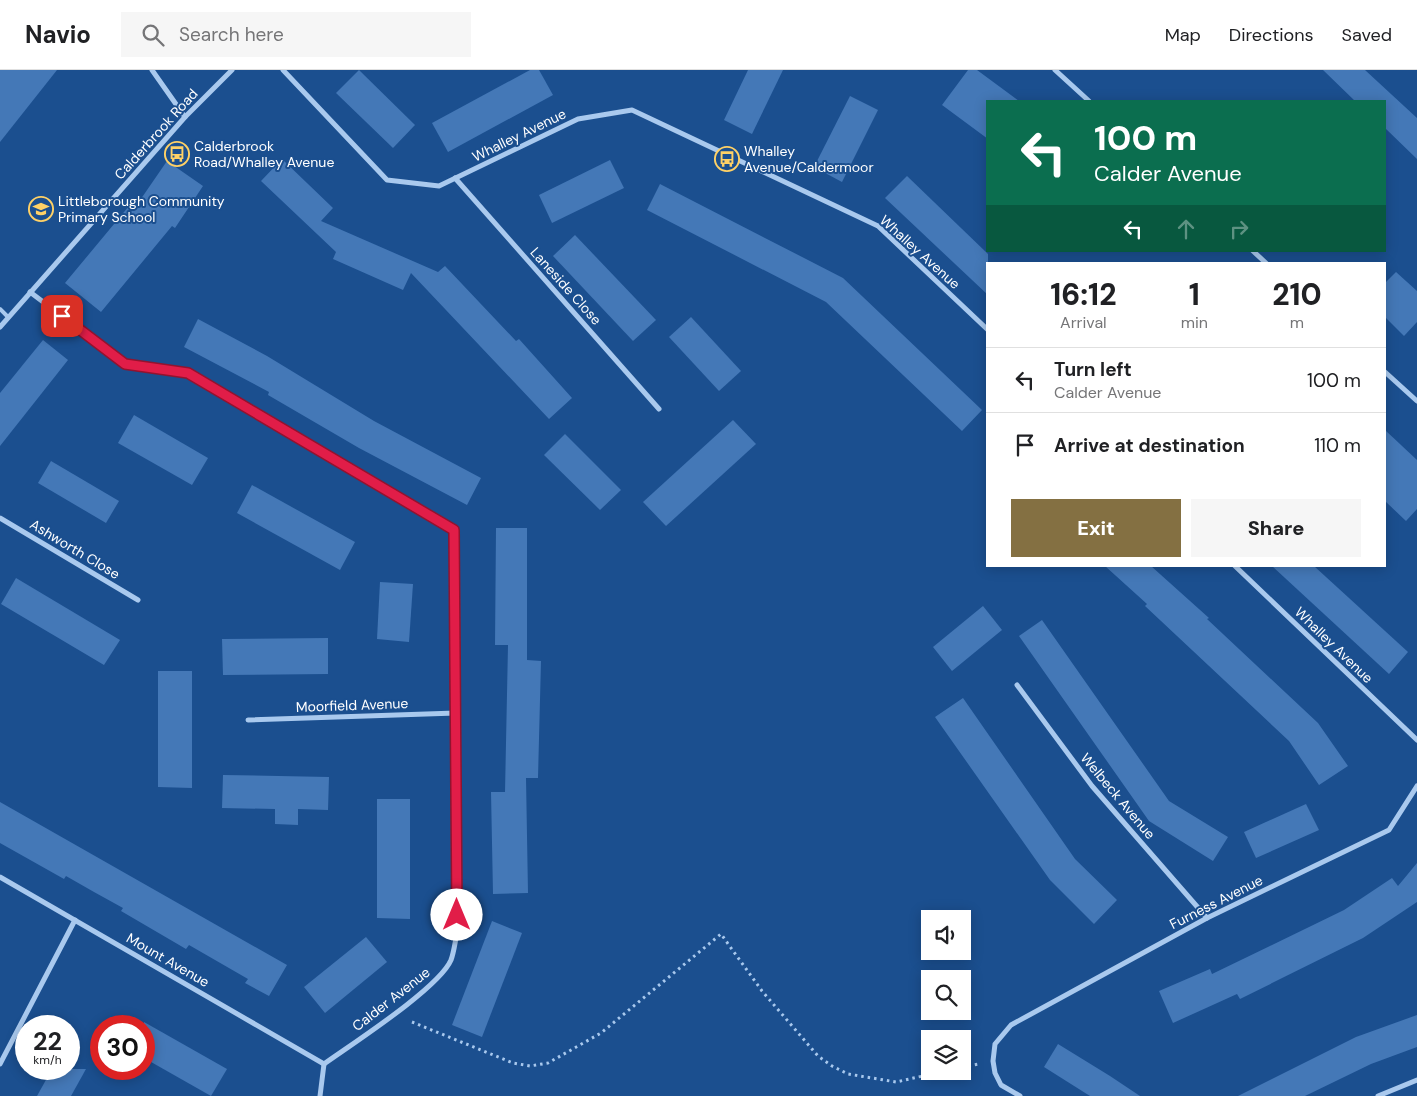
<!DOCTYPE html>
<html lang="en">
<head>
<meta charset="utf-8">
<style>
  :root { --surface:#fff; --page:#f6f6f6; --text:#202124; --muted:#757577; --line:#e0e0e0; --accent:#847042 }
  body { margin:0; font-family:"DM Sans",sans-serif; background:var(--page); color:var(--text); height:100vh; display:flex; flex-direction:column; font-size:19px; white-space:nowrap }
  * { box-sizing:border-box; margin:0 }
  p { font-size:16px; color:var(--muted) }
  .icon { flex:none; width:28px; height:28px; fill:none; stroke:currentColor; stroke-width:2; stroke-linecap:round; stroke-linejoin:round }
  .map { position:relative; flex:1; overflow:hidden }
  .sheet { position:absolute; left:986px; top:192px; width:400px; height:305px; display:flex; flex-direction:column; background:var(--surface); border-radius:0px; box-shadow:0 2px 12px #0003 }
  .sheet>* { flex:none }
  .top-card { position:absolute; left:986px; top:30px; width:400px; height:152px; border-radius:0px; box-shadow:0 2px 12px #0003; background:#0b6e4f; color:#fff; overflow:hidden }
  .fabs { position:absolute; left:921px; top:840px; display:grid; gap:10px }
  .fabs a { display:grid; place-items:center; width:50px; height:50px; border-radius:0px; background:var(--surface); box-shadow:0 2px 12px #0003; font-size:25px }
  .speed { position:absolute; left:15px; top:945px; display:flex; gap:10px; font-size:25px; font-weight:700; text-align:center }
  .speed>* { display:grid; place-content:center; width:65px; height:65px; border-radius:50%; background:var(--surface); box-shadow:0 2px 12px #0003; line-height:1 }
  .speed small { font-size:12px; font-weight:400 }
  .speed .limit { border:8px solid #d22; background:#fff; color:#111 }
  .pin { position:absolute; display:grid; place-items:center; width:42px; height:42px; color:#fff; margin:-21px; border-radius:10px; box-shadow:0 2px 8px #0006 }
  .me { position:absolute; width:55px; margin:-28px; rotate:0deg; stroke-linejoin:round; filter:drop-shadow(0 0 4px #0008) }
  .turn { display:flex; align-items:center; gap:18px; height:105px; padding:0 25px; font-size:22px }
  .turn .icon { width:65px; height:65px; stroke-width:2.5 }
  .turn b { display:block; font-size:35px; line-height:42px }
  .lanes { display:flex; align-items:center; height:48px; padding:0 25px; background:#0003; justify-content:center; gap:25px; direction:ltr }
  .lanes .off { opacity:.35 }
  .eta { display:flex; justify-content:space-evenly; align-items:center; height:85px; text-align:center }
  .eta b { font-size:30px; font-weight:800; line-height:35px }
  .button { display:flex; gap:10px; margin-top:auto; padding:10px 25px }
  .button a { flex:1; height:58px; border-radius:0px; background:var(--accent); color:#fff; font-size:20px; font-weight:800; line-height:58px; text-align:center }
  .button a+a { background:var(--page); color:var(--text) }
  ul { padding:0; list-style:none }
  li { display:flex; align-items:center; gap:15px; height:65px; padding:0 25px; border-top:1px solid var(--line) }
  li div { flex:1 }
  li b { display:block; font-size:19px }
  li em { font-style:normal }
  header { display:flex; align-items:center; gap:30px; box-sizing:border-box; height:70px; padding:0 25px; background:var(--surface); border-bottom:1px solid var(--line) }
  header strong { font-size:24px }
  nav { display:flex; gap:28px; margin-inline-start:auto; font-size:18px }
  .search { width:350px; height:45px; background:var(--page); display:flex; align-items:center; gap:12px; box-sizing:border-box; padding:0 18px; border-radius:0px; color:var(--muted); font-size:19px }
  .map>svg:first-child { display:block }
  .building { fill:#4478b7 }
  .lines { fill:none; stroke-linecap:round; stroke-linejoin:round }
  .path { stroke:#a9c9ee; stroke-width:3; stroke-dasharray:2.5 4; stroke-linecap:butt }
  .service { stroke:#a9c9ee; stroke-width:4 }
  .minor { stroke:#a9c9ee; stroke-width:5 }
  .route-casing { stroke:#92132f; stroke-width:12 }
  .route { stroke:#e11d48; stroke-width:9 }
  .labels { text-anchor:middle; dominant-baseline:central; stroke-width:4; stroke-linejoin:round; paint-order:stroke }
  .street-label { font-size:14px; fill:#fff; stroke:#1b4f8f }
  .poi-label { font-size:14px; fill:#fff; stroke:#1b4f8f; text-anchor:start }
</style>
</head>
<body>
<header>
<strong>Navio</strong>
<div class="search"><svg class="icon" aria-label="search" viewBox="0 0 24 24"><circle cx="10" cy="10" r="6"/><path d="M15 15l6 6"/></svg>Search here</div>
<nav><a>Map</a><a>Directions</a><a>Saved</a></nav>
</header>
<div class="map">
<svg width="1417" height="1026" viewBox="0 0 1417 1026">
  <rect width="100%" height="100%" fill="#1b4f8f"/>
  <g class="building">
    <path d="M0 0H57L0 72Z"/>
    <path d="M359 0 415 55 393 78 336 23Z"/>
    <path d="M530 0H539L553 25 448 82 432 53Z"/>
    <path d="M748 0H783L752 64 724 50Z"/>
    <path d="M968 0H977L1019 31H988V69L942 35Z"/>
    <path d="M1323 0H1365L1417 48V89L1385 58V31H1355Z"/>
    <path d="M850 26 878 40 842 112 814 97Z"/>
    <path d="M282 89 333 138 321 151 438 202 445 196 516 271 519 269 572 328 549 349 411 203 403 220 333 189 336 182 261 111Z"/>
    <path d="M610 90 624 118 552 153 539 125Z"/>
    <path d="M167 91 203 116 175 158 172 156 101 242 65 213 129 136 134 139Z"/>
    <path d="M907 106 988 184V225L885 128Z"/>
    <path d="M660 114 843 208 982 340 962 361 826 232 647 140Z"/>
    <path d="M575 165 656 250 633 271 553 186Z"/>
    <path d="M1396 202 1417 221V252L1404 266 1385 247V213Z"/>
    <path d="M691 247 741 301 719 321 669 267Z"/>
    <path d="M198 249 267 286 374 351 481 408 467 435 359 378 268 325 269 322 184 277Z"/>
    <path d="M43 270 68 290 0 376V323Z"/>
    <path d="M134 345 208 388 192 415 118 373Z"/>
    <path d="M733 350 756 374 666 456 643 432Z"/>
    <path d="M1385 360 1417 390V439L1406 451 1385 431Z"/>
    <path d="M565 364 621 420 600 440 544 385Z"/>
    <path d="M51 391 119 431 106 453 38 413Z"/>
    <path d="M252 415 355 472 340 500 237 443Z"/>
    <path d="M496 458H527V590L541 591 538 708H526L528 823 493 824 491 722H505L508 575H495Z"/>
    <path d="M1105 496H1151L1209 548 1207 549 1318 653 1348 696 1319 715 1289 671 1145 536 1147 534Z"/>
    <path d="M1272 496H1314L1408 582 1389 604Z"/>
    <path d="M16 508 120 570 104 595 1 534Z"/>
    <path d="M380 512 413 514 409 572 377 569Z"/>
    <path d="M983 536 1002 560 952 601 933 577Z"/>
    <path d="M1042 550 1169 731 1228 767 1213 791 1149 751 1019 566Z"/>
    <path d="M328 568V604L223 605 222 569Z"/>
    <path d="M158 601H192V718L158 717Z"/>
    <path d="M963 628 1075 789 1117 830 1094 854 1050 810 935 647Z"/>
    <path d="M223 705 329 707 328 740 298 739V755L275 754V739L222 738Z"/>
    <path d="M377 729H410V849L377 848Z"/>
    <path d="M0 732 287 895 269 926 245 913 248 909 189 875 186 879 121 841 123 838 94 822 66 806 64 809 0 773Z"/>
    <path d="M1306 734 1319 760 1256 788 1244 762Z"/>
    <path d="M1417 793V832L1363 868 1240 929 1237 924 1173 953 1159 921 1210 899 1212 904 1344 840 1392 808 1398 816Z"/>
    <path d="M492 851 522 863 482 967 452 955Z"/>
    <path d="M366 867 387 892 325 943 304 917Z"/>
    <path d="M1417 945V977L1371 994 1305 1026H1238L1356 967Z"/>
    <path d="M144 952 227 999 211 1026 144 988Z"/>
    <path d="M1058 974 1110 1006 1140 1026H1090L1044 997Z"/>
    <path d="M52 999H86L71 1026H37Z"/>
  </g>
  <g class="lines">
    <g class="path">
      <path d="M412 952 513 993 530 996 548 993 601 963 721 864 762 921 818 986 832 996 848 1004 896 1012 945 1001"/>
      <path d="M962 997 979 994"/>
    </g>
    <path class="service" d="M0 239 8 247"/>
    <g class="minor">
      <path d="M152 0 185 47"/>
      <path d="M283 0 387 110 439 116 578 49 632 40 878 156 988 260"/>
      <path d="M1055 0 1089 31"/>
      <path d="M455 108 659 339"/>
      <path d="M1253 181 1267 194"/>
      <path d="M30 222 125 294 188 303 455 461 457 863C455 872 454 882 451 890 439 918 352 974 324 994"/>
      <path d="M0 257 185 47 232 0"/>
      <path d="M1385 302 1417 331"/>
      <path d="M0 448 138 530"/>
      <path d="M1235 496 1417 670"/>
      <path d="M1017 615 1092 716 1207 848"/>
      <path d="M248 650 456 643"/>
      <path d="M0 807 324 994"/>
      <path d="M0 994 75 850"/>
      <path d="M320 1026 324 994"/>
      <path d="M1020 1026 1001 1015 995 1003 993 991 995 974 1011 955 1207 848 1389 760 1417 716"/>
      <path d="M1378 1026 1417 1010"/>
    </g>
  </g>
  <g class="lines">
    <defs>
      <path id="route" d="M62 246 125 294 188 303 454 460 457 845"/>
    </defs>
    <use href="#route" class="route-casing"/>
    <use href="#route" class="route"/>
  </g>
  <defs>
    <symbol id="bus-ring" viewBox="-11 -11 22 22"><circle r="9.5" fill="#1b4f8f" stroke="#ffd166" stroke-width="1.5"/><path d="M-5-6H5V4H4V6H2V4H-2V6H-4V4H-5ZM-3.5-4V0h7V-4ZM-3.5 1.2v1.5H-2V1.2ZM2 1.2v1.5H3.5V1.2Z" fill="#ffd166"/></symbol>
    <symbol id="school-ring" viewBox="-11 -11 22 22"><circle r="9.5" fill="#1b4f8f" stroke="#ffd166" stroke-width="1.5"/><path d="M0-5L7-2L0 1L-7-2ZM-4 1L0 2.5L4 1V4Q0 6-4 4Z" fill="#ffd166"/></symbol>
  </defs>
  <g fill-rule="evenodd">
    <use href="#bus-ring" x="163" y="70" width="28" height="28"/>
    <use href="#bus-ring" x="713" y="75" width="28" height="28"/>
    <use href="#school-ring" x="27" y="125" width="28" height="28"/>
  </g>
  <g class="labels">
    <g class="street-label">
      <text transform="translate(156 64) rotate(-48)">Calderbrook Road</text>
      <text transform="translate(519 65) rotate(-26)">Whalley Avenue</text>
      <text transform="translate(920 182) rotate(42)">Whalley Avenue</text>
      <text transform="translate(566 216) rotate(48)">Laneside Close</text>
      <text transform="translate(75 479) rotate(31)">Ashworth Close</text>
      <text transform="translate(1334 575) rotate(44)">Whalley Avenue</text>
      <text transform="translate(352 635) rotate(-2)">Moorfield Avenue</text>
      <text transform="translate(1118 726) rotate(50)">Welbeck Avenue</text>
      <text transform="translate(1216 832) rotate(-27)">Furness Avenue</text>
      <text transform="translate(168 890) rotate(30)">Mount Avenue</text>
      <text transform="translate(391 929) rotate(-38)">Calder Avenue</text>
    </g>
    <g class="poi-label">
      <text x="194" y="76">Calderbrook<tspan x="194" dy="16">Road/Whalley Avenue</tspan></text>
      <text x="744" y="81">Whalley<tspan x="744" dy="16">Avenue/Caldermoor</tspan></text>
      <text x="58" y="131">Littleborough Community<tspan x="58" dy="16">Primary School</tspan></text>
    </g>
  </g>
</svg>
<div class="fabs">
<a><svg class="icon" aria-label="sound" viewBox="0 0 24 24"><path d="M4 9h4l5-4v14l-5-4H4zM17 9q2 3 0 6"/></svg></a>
<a><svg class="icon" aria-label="search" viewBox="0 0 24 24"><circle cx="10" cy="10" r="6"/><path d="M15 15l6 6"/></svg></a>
<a><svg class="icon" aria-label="layers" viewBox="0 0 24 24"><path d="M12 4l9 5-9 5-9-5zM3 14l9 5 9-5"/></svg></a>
</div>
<div class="speed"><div>22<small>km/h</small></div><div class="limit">30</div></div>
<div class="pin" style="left:62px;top:246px;background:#d93025"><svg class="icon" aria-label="arrive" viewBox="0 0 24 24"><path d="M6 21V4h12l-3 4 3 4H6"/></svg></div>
<svg class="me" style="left:457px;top:845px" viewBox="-20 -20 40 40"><circle r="19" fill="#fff"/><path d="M0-13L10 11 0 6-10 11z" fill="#e11d48"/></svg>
<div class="top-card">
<div class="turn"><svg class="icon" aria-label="left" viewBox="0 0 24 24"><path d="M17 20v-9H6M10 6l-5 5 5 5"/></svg><div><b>100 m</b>Calder Avenue</div></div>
<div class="lanes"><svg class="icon" aria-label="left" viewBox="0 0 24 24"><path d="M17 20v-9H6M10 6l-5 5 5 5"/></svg><svg class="icon off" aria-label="ahead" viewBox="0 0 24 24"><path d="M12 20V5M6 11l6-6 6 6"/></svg><svg class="icon off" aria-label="right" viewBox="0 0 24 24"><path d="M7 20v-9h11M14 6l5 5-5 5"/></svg></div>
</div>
<section class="sheet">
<div class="eta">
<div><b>16:12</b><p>Arrival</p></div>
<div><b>1</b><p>min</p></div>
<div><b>210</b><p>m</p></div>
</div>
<ul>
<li><svg class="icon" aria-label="left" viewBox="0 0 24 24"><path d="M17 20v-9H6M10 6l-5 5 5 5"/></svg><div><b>Turn left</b><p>Calder Avenue</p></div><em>100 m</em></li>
<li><svg class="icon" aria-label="arrive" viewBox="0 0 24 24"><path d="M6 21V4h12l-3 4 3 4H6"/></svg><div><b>Arrive at destination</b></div><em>110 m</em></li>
</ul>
<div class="button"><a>Exit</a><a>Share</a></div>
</section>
</div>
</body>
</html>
